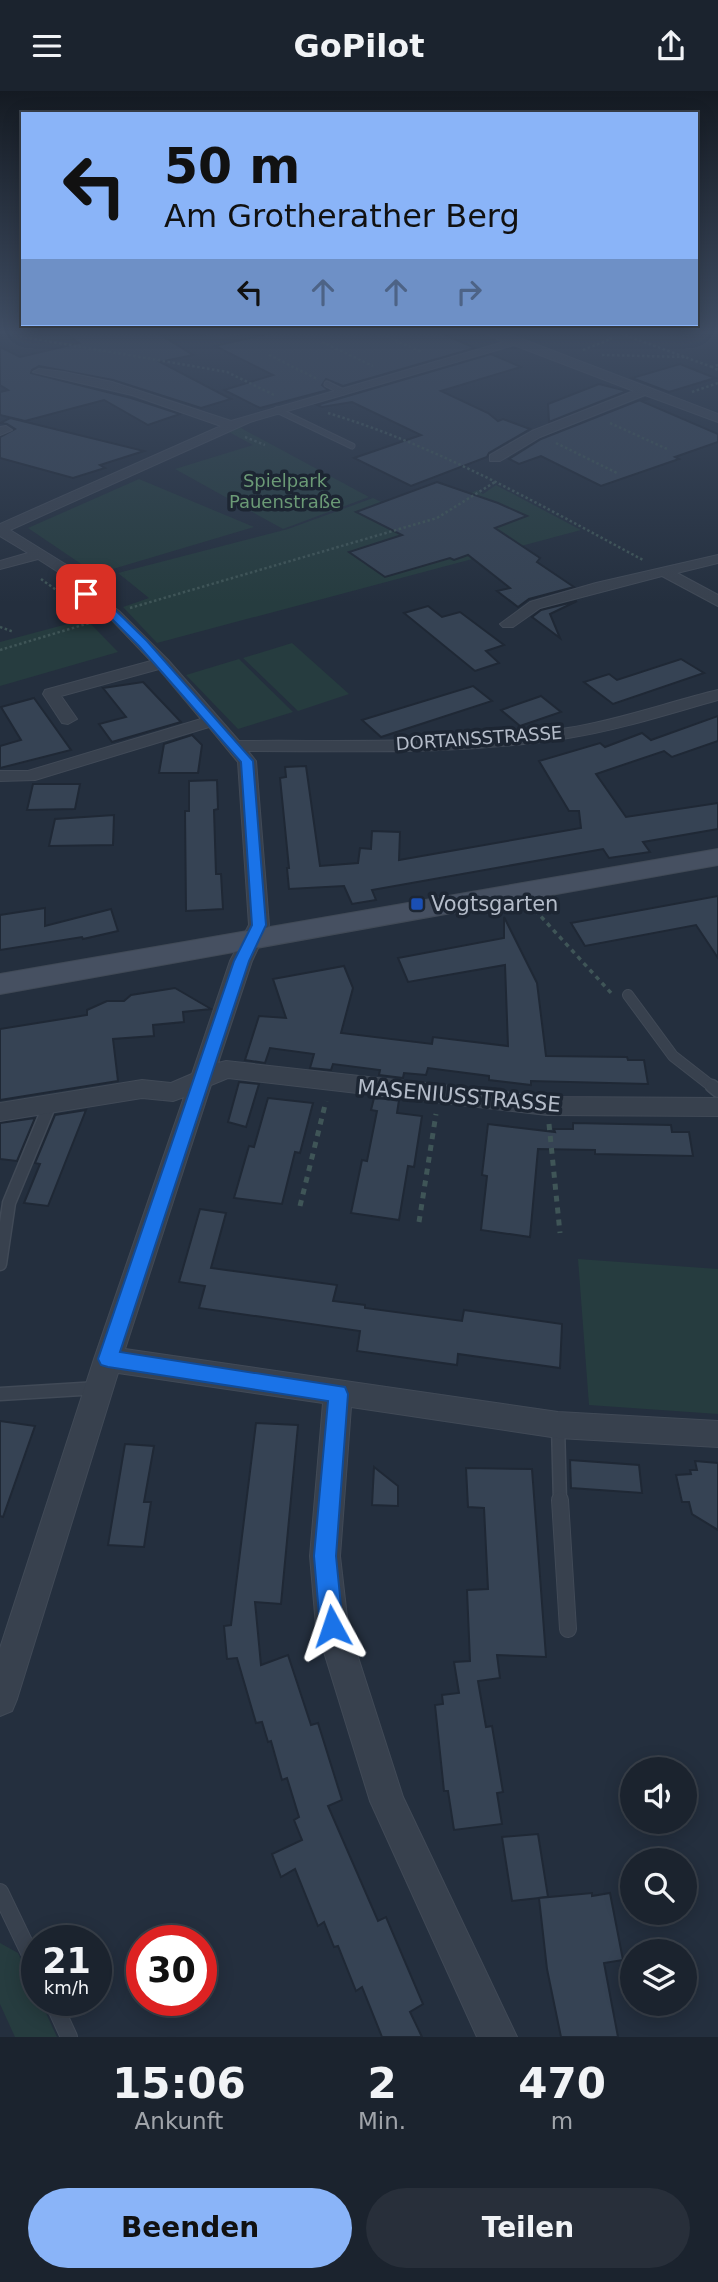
<!DOCTYPE html>
<html lang="de">
<head>
<meta charset="utf-8">
<style>
  :root { --surface:#1b232e; --page:#282f3a; --text:#f1f3f6; --muted:#a0a4aa; --line:#39404a; --accent:#8ab4f8 }
  body { margin:0; font-family:"DejaVu Sans",sans-serif; background:var(--page); color:var(--text); height:100vh; display:flex; flex-direction:column; font-size:26px; white-space:nowrap }
  * { box-sizing:border-box; margin:0 }
  p { font-size:23px; color:var(--muted) }
  .icon { flex:none; width:38px; height:38px; fill:none; stroke:currentColor; stroke-width:2; stroke-linecap:round; stroke-linejoin:round }
  .map { position:relative; height:1946px; overflow:hidden }
  .side { display:flex; flex-direction:column; background:var(--surface); flex:1 }
  .side>* { flex:none }
  .top-card { position:absolute; left:21px; top:21px; width:677px; height:214px; border-radius:0px; box-shadow:0 4px 18px #0003,0 0 0 2px var(--line); background:#8ab4f8; color:#111; overflow:hidden }
  .tools { position:absolute; left:620px; top:1666px; display:grid; gap:14px }
  .tools a { display:grid; place-items:center; width:77px; height:77px; border-radius:50%; background:var(--surface); box-shadow:0 4px 18px #0003,0 0 0 2px var(--line); font-size:35px }
  .speed { position:absolute; left:21px; top:1834px; display:flex; gap:14px; font-size:35px; font-weight:700; text-align:center }
  .speed>* { display:grid; place-content:center; width:91px; height:91px; border-radius:50%; background:var(--surface); box-shadow:0 4px 18px #0003,0 0 0 2px var(--line); line-height:1 }
  .speed small { font-size:18px; font-weight:400 }
  .speed .limit { border:10px solid #d22; background:#fff; color:#111 }
  .pin { position:absolute; display:grid; place-items:center; width:60px; height:60px; color:#fff; margin:-30px; border-radius:14px; box-shadow:0 4px 10px #0006 }
  .me { position:absolute; width:77px; margin:-38px; rotate:355deg; stroke-linejoin:round; filter:drop-shadow(0 0 5px #0008) }
  .turn { display:flex; align-items:center; gap:24px; height:147px; padding:0 28px; font-size:32px }
  .turn .icon { width:91px; height:91px; stroke-width:2.5 }
  .turn b { display:block; font-size:49px; line-height:60px }
  .lanes { display:flex; align-items:center; height:66px; padding:0 28px; background:#0003; justify-content:center; gap:35px; direction:ltr }
  .lanes .off { opacity:.35 }
  .eta { display:flex; justify-content:space-evenly; align-items:center; height:119px; text-align:center }
  .eta b { font-size:42px; font-weight:700; line-height:49px }
  .button { display:flex; gap:14px; margin-top:auto; padding:14px 28px }
  .button a { flex:1; height:80px; border-radius:42px; background:var(--accent); color:#111; font-size:28px; font-weight:700; line-height:80px; text-align:center }
  .button a+a { background:var(--page); color:var(--text) }
  header { display:flex; justify-content:space-between; align-items:center; height:91px; padding:0 28px; background:var(--surface); font-size:32px; font-weight:700 }
  .map>svg:first-child { display:block }
  .green { fill:#263c3f }
  .building { fill:#364354; stroke:#1f2835; stroke-width:2 }
  .lines { fill:none; stroke-linecap:round; stroke-linejoin:round }
  .lane-far3-casing { stroke:#414a57; stroke-width:7 }
  .lane-far2-casing { stroke:#414a57; stroke-width:12 }
  .lane-far1-casing { stroke:#414a57; stroke-width:15 }
  .lane-casing { stroke:#414a57; stroke-width:18 }
  .street-casing { stroke:#414a57; stroke-width:2 }
  .secondary-casing { stroke:#414a57; stroke-width:2 }
  .path-far2 { stroke:#3f5557; stroke-width:2.5; stroke-dasharray:2.5 2.5; stroke-linecap:butt }
  .path-far1 { stroke:#3f5557; stroke-width:3.5; stroke-dasharray:4.5 4.5; stroke-linecap:butt }
  .path { stroke:#3f5557; stroke-width:5; stroke-dasharray:6 6; stroke-linecap:butt }
  .lane-far3 { stroke:#38414e; stroke-width:5 }
  .lane-far2 { stroke:#38414e; stroke-width:10 }
  .lane-far1 { stroke:#38414e; stroke-width:12 }
  .lane { stroke:#38414e; stroke-width:16 }
  .street { fill:#38414e; fill-rule:evenodd }
  .secondary { fill:#465061; fill-rule:evenodd }
  .route { fill:#1a73e8; stroke:#114b97; stroke-width:2 }
  .transit-dot { fill:#1a4fb4; stroke:#1d2633; stroke-width:2.5 }
  .labels { text-anchor:middle; dominant-baseline:central; stroke-width:7; stroke-linejoin:round; paint-order:stroke }
  .far-park-label { font-size:18px; fill:#6b9a76; stroke:#1d2633 }
  .far-street-label { font-size:18px; fill:#b4bcc9; stroke:#1d2633 }
  .poi-label { font-size:21px; fill:#b4bcc9; stroke:#1d2633; text-anchor:start }
  .street-label { font-size:21px; fill:#b4bcc9; stroke:#1d2633 }
</style>
</head>
<body>
<header><svg class="icon" aria-label="menu" viewBox="0 0 24 24"><path d="M4 6h16M4 12h16M4 18h16"/></svg>GoPilot<svg class="icon" aria-label="share" viewBox="0 0 24 24"><path d="M12 15V3M7 8l5-5 5 5M5 13v7h14v-7"/></svg></header>
<div class="map">
<svg width="718" height="1946" viewBox="0 0 718 1946">
  <rect width="100%" height="100%" fill="#242f3e"/>
  <g class="green">
    <path d="M239 336 369 406 283 438 175 378 253 354 227 340Z"/>
    <path d="M139 388 254 436 96 483 28 437Z"/>
    <path d="M496 394 581 439 157 552 123 516 149 507 118 482 288 438 373 407 420 430 477 399 483 403Z"/>
    <path d="M86 528 118 561 0 595V551Z"/>
    <path d="M292 552 349 603 298 620 243 567Z"/>
    <path d="M239 568 293 621 238 638 186 584Z"/>
    <path d="M578 1168 718 1178V1323L589 1314Z"/>
    <path d="M0 1852 18 1862 37 1902V1909H40L57 1946H15L0 1913Z"/>
  </g>
  <g class="building">
    <path d="M61 239H153L193 264 160 271 231 308 201 317 113 289 39 275 32 279 31 282 131 307 180 323 148 334 104 309 25 330 0 324V301L8 299 0 294V256L20 266 79 252Z"/>
    <path d="M284 239H434L475 257 343 295 326 288 322 294 328 299 260 317 224 299 273 284 215 255Z"/>
    <path d="M491 263 521 276 441 300 488 322 498 330 503 328 530 338 489 362 487 366 411 395 354 367 421 344 352 311 322 316 317 314Z"/>
    <path d="M680 273 715 287 669 301 632 287Z"/>
    <path d="M599 293 627 300 549 331 548 313Z"/>
    <path d="M645 307 648 308 641 310 718 343V351L675 366 679 368 601 395 541 365 519 373 509 368 541 348Z"/>
    <path d="M10 327 144 360 100 374 105 377 73 387 0 367V346L15 338 7 333 0 332Z"/>
    <path d="M437 391 498 412 527 425 495 437 540 467 537 471 574 496 529 508 518 516 497 500 510 497 468 464 454 469 450 467 385 486 349 461 402 444 356 421Z"/>
    <path d="M577 510 550 523 560 547 532 526 541 519Z"/>
    <path d="M428 515 442 526 460 521 504 554 486 560 499 572 475 580 404 522Z"/>
    <path d="M681 568 704 582 613 613 584 591 609 583 617 589Z"/>
    <path d="M143 591 181 631 112 651 99 633 126 626 103 597Z"/>
    <path d="M473 595 492 610 381 646 362 629Z"/>
    <path d="M541 605 561 621 520 635 501 619Z"/>
    <path d="M34 607 71 659 0 677V655L21 649 1 616Z"/>
    <path d="M718 625V650L672 666 664 660 596 683 626 726 718 712V738L643 751 650 761 609 767 603 758 372 799 376 809 352 813 344 795 289 798 287 777H289L280 687 286 686 285 676 306 675 320 775 358 772 360 757 371 758 372 740 400 741 399 769 581 737 579 720H569L539 670 600 652 605 656 642 642 651 649Z"/>
    <path d="M192 644 202 654 198 682H159L164 653Z"/>
    <path d="M217 689 218 718 214 719 216 783H221L223 818 186 820 185 720H189V690Z"/>
    <path d="M33 693H80L75 718 27 719Z"/>
    <path d="M114 724 113 754 49 755 55 728Z"/>
    <path d="M718 805V867L696 834 585 855 571 832Z"/>
    <path d="M45 817V835L111 818 118 840 83 848 82 846 0 859V824Z"/>
    <path d="M504 826 537 892 546 965 627 966 628 969H644L648 993 531 990V994L489 989V985L428 977 426 984 404 982 403 987 379 984 380 979 333 973 331 979 310 977 314 963 270 957 265 972 245 969 259 925 286 927 273 888 344 875 353 897 341 942 432 953 433 946 508 955 505 874 408 891 398 867 504 847Z"/>
    <path d="M175 897 211 918 183 921 184 931 153 934 154 945 113 948 118 990 0 1009V938L87 924V919L107 910H124L131 904Z"/>
    <path d="M239 991 259 993 246 1036 228 1031Z"/>
    <path d="M268 1007 313 1012 300 1062 295 1061 282 1113 234 1107 249 1055 254 1056Z"/>
    <path d="M374 1007 399 1009 397 1022 422 1025 414 1076 408 1075 399 1129 351 1122 362 1069 367 1070 377 1020 371 1019Z"/>
    <path d="M86 1019 48 1115 24 1112 40 1073 35 1072 55 1024Z"/>
    <path d="M35 1027 17 1070 0 1068V1032Z"/>
    <path d="M573 1032 671 1034 672 1041H689L693 1065 595 1063V1059L538 1058 530 1146 481 1139 487 1085 482 1084 488 1033 555 1041 554 1038H573Z"/>
    <path d="M200 1118 226 1122 211 1177 337 1194 333 1210 365 1214V1217L462 1230 464 1219 562 1233 560 1277 458 1263 457 1274 357 1260 360 1240 199 1217 205 1195 179 1191Z"/>
    <path d="M0 1330 35 1335 3 1426 0 1425Z"/>
    <path d="M256 1332 298 1334 281 1513 255 1511 261 1574 288 1564 311 1634 318 1632 342 1709 328 1715 378 1830 386 1826 423 1913 410 1921 422 1946H382L362 1896 356 1900 338 1855 334 1856 324 1831 318 1835 295 1778 281 1786 272 1763 302 1749 294 1729 299 1726 287 1687 282 1689 271 1650 268 1651 262 1631 256 1632 237 1567 227 1568 224 1535 231 1534Z"/>
    <path d="M125 1353 154 1355 144 1411H151L144 1456 108 1454Z"/>
    <path d="M570 1369 639 1374 642 1402 571 1397Z"/>
    <path d="M695 1370 718 1372V1439L692 1423 689 1411H682L676 1384 691 1383 690 1379H697Z"/>
    <path d="M374 1376 398 1395V1415L372 1414Z"/>
    <path d="M466 1377 532 1378 546 1566 497 1564 500 1587 478 1590 486 1636 492 1635 503 1701 497 1702 502 1733 454 1739 448 1700H444L435 1614 443 1613 442 1604 459 1602 454 1571 470 1570 467 1499 488 1498 484 1417 468 1416Z"/>
    <path d="M538 1743 548 1806 512 1810 502 1746Z"/>
    <path d="M592 1802V1805L610 1802 623 1869 604 1872 618 1946H561L547 1878 539 1807Z"/>
  </g>
  <g class="lines">
    <defs>
      <g id="lane-far3">
        <path d="M327 293 343 301"/>
        <path d="M277 319 352 355"/>
      </g>
      <path id="lane-far2" d="M628 904 673 965 714 997"/>
      <g id="lane-far1">
        <path d="M712 995 718 1000"/>
        <path d="M0 1173 9 1112 50 1013"/>
        <path d="M0 1303 98 1297"/>
        <path d="M558 1334 560 1411"/>
      </g>
      <g id="lane">
        <path d="M560 1409 568 1538"/>
        <path d="M0 1801 37 1878"/>
        <path d="M52 1909 69 1946"/>
      </g>
      <g id="street">
        <path d="M185 239H255L223 246Z"/>
        <path d="M478 239H494L522 248 718 323V331L645 304 540 346 500 370H490V364L532 340 634 300 514 254 250 331 10 439 73 478 91 500 119 520 168 569 239 650C349 649 460 654 568 637 619 629 668 611 718 599V609C668 623 619 639 568 647 462 664 355 660 248 660L256 670 269 834 252 870 218 972 226 970 547 1006 718 1007V1025L547 1024 228 987 211 994 125 1258 558 1321 718 1330V1356L558 1347 351 1316 340 1465 348 1535 403 1706 517 1946H477L370 1710 316 1535 310 1465 323 1312 118 1282 17 1608 12 1620 0 1625V1557L94 1268 184 1006 173 1010 142 1007 0 1030V1012L142 989 171 992 192 983 230 870 249 834 238 671 209 636 35 689 0 690V680H28L201 628 159 578 61 605 77 628 68 633 62 632 43 603 45 599 151 570 109 526 81 506 63 484 38 468 0 478V470L28 462 0 445V433L221 335 132 304 33 281 39 278 64 281 112 291 231 330 504 251Z"/>
        <path d="M0 336 6 335 12 339 0 344Z"/>
        <path d="M718 464V472L677 482 718 504V515L662 485 540 517 513 536H503L500 533 530 511 596 492Z"/>
      </g>
      <path id="secondary" d="M718 758V774L0 903V883Z"/>
    </defs>
    <use href="#lane-far3" class="lane-far3-casing"/>
    <use href="#lane-far2" class="lane-far2-casing"/>
    <use href="#lane-far1" class="lane-far1-casing"/>
    <use href="#lane" class="lane-casing"/>
    <use href="#street" class="street-casing"/>
    <use href="#secondary" class="secondary-casing"/>
    <g class="path-far2">
      <path d="M611 239 712 276"/>
      <path d="M372 240 422 261"/>
      <path d="M0 242 227 281 274 304"/>
      <path d="M322 251 373 275"/>
      <path d="M583 259 611 248 606 239"/>
      <path d="M269 264 317 288"/>
      <path d="M602 264 685 266"/>
      <path d="M718 274 712 276 718 279"/>
      <path d="M692 301 718 292"/>
      <path d="M328 322C440 356 540 414 643 469"/>
      <path d="M610 332 667 358"/>
      <path d="M245 346 265 354"/>
      <path d="M556 352 617 382"/>
      <path d="M41 488 59 501"/>
      <path d="M130 517 437 427 495 391"/>
      <path d="M0 536 14 541"/>
      <path d="M0 559 96 530"/>
    </g>
    <path class="path-far1" d="M535 819 612 903"/>
    <g class="path">
      <path d="M549 1033 560 1142"/>
      <path d="M300 1115 326 1010"/>
      <path d="M419 1131 436 1023"/>
    </g>
    <use href="#lane-far3" class="lane-far3"/>
    <use href="#lane-far2" class="lane-far2"/>
    <use href="#lane-far1" class="lane-far1"/>
    <use href="#lane" class="lane"/>
    <use href="#street" class="street"/>
    <use href="#secondary" class="secondary"/>
  </g>
  <linearGradient id="sky" x2="0" y2="1"><stop stop-color="#141a22"/><stop offset="0.47" stop-color="#3f4d63"/><stop offset="1" stop-color="#3f4d63" stop-opacity="0"/></linearGradient>
  <rect width="718" height="512" fill="url(#sky)"/>
  <path class="route" d="M86 500 106 510 147 550 253 670 266 834 249 870 120 1261 345 1296 348 1303 336 1465 343 1535 340 1543 332 1547 324 1543 320 1535 314 1465 328 1310 108 1276 101 1274 98 1268 234 870 252 834 241 671 139 555 98 514 82 505V501Z"/>
  <rect class="transit-dot" x="410" y="806" width="14" height="14" rx="3.5"/>
  <g class="labels">
    <g class="far-park-label">
      <text x="285" y="389">Spielpark<tspan x="285" dy="21">Pauenstraße</tspan></text>
    </g>
    <g class="far-street-label">
      <text transform="translate(479 647) rotate(-4)">DORTANSSTRASSE</text>
    </g>
    <g class="poi-label">
      <text x="431" y="813">Vogtsgarten</text>
    </g>
    <g class="street-label">
      <text transform="translate(459 1005) rotate(5)">MASENIUSSTRASSE</text>
    </g>
  </g>
</svg>
<div class="tools">
<a><svg class="icon" aria-label="sound" viewBox="0 0 24 24"><path d="M4 9h4l5-4v14l-5-4H4zM17 9q2 3 0 6"/></svg></a>
<a><svg class="icon" aria-label="search" viewBox="0 0 24 24"><circle cx="10" cy="10" r="6"/><path d="M15 15l6 6"/></svg></a>
<a><svg class="icon" aria-label="layers" viewBox="0 0 24 24"><path d="M12 4l9 5-9 5-9-5zM3 14l9 5 9-5"/></svg></a>
</div>
<div class="speed"><div>21<small>km/h</small></div><div class="limit">30</div></div>
<div class="pin" style="left:86px;top:503px;background:#d93025"><svg class="icon" aria-label="arrive" viewBox="0 0 24 24"><path d="M6 21V4h12l-3 4 3 4H6"/></svg></div>
<svg class="me" style="left:332px;top:1535px" viewBox="-20 -20 40 40"><path d="M0-17L14 15 0 8-14 15z" fill="#1a73e8" stroke="#fff" stroke-width="4"/></svg>
<div class="top-card">
<div class="turn"><svg class="icon" aria-label="left" viewBox="0 0 24 24"><path d="M17 20v-9H6M10 6l-5 5 5 5"/></svg><div><b>50 m</b>Am Grotherather Berg</div></div>
<div class="lanes"><svg class="icon" aria-label="left" viewBox="0 0 24 24"><path d="M17 20v-9H6M10 6l-5 5 5 5"/></svg><svg class="icon off" aria-label="ahead" viewBox="0 0 24 24"><path d="M12 20V5M6 11l6-6 6 6"/></svg><svg class="icon off" aria-label="ahead" viewBox="0 0 24 24"><path d="M12 20V5M6 11l6-6 6 6"/></svg><svg class="icon off" aria-label="right" viewBox="0 0 24 24"><path d="M7 20v-9h11M14 6l5 5-5 5"/></svg></div>
</div>
</div>
<section class="side">
<div class="eta">
<div><b>15:06</b><p>Ankunft</p></div>
<div><b>2</b><p>Min.</p></div>
<div><b>470</b><p>m</p></div>
</div>
<div class="button"><a>Beenden</a><a>Teilen</a></div>
</section>
</body>
</html>
